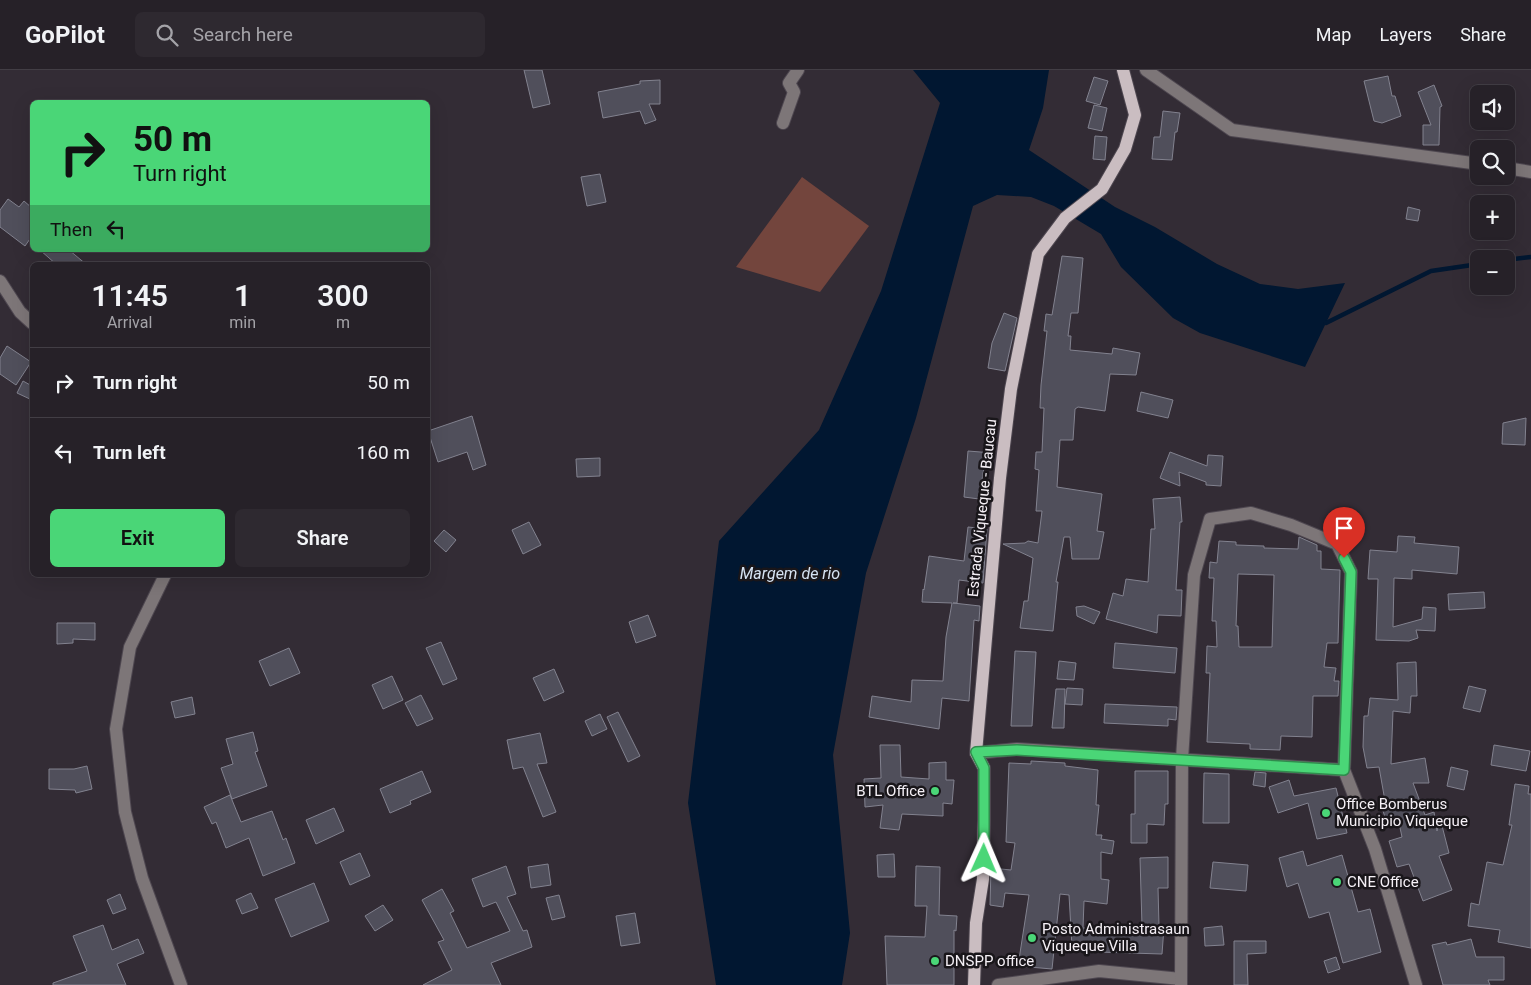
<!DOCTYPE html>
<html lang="en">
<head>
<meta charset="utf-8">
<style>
  :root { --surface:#262128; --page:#2e2930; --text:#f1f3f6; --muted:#a4a3a8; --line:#423e45; --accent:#4ad677 }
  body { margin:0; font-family:Roboto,sans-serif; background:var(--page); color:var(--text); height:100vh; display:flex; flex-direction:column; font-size:19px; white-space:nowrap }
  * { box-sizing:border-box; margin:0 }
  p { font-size:16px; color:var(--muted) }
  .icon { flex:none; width:28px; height:28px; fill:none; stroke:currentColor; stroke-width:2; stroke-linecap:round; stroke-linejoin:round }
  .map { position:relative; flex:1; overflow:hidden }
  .sheet { position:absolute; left:30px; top:192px; width:400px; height:315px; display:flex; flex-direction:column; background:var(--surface); border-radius:8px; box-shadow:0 5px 20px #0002,0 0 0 1px var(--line) }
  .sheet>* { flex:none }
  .banner { position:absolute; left:30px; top:30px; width:400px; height:152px; border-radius:8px; box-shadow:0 5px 20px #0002,0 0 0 1px var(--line); background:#4ad677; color:#111; overflow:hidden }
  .fabs { position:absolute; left:1470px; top:15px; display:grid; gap:10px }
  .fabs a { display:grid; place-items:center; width:45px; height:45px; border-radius:8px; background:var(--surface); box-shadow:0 5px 20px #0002,0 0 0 1px var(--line); font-size:25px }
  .pin { position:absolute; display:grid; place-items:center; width:42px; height:42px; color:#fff; margin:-51px -21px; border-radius:50% 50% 50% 0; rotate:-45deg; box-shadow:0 0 5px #0007 }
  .pin .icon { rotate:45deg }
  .me { position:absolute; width:55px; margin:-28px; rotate:1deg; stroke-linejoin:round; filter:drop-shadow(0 0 4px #0008) }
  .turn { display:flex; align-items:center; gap:18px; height:105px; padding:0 20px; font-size:22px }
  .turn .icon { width:65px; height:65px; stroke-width:2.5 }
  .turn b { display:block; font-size:35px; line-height:42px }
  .then { display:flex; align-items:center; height:48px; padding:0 20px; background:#0003; gap:10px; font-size:19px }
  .eta { display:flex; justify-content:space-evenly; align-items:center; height:85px; text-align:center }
  .eta b { font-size:30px; font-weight:600; line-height:35px }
  .primary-button { display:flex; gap:10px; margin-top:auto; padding:10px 20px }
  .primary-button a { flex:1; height:58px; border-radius:8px; background:var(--accent); color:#111; font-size:20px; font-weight:600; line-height:58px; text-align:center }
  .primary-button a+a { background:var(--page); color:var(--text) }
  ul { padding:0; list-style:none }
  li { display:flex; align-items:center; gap:15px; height:70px; padding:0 20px; border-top:1px solid var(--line) }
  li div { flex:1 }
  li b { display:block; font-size:19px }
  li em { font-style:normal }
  header { display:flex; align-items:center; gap:30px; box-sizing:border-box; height:70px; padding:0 25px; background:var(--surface); border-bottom:1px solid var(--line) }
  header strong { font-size:24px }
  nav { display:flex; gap:28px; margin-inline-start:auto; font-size:18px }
  .search { width:350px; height:45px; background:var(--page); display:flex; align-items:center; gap:12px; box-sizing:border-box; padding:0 18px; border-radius:8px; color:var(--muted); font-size:19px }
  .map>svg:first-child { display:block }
  .green { fill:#73453d }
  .water { fill:#011731 }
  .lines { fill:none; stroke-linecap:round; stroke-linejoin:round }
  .stream { stroke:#011731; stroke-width:4.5 }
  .building { fill:#504f5b; stroke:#82828f; fill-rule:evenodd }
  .minor-casing { stroke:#4e4750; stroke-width:14 }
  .major-casing { stroke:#4e4750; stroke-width:14 }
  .minor { stroke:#7d7678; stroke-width:12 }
  .major { stroke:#cabdc1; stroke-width:12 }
  .route-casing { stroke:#308b4d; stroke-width:12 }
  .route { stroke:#4ad677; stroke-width:9 }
  .poi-dot { fill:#4ad677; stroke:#19161a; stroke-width:2 }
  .labels { text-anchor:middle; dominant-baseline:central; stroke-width:5; stroke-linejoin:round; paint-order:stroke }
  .street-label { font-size:15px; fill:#f5f0f6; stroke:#19161a }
  .poi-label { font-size:15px; fill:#f5f0f6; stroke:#19161a; text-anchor:start }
  .water-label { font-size:16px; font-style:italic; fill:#d6e3f3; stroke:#19161a }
</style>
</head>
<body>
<header>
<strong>GoPilot</strong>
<div class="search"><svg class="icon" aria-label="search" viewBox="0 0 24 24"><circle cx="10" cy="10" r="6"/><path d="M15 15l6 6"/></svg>Search here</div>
<nav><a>Map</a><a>Layers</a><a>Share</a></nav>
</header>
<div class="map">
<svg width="1531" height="915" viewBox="0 0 1531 915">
  <rect width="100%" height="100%" fill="#332c35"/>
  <path class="green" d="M802 107 869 156 820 222 736 197Z"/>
  <path class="water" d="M913 0H1049L1043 38 1029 80 1115 137 1155 157 1217 194 1260 214 1298 219 1345 213 1305 297 1200 263 1173 248 1121 197 1101 164 1054 136 1031 127 997 125 973 136 916 348 866 503 833 685 850 863 842 915H716L688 733 719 471 819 360 881 221 940 33Z"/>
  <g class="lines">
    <g class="stream">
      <path d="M1506 190 1531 187"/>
      <path d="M1326 253 1431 201 1479 194"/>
    </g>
  </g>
  <g class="building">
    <path d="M524 0H542L550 34 533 38Z"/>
    <path d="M1388 6 1392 26H1395L1401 46 1382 53 1374 51 1364 11Z"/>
    <path d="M1094 7 1108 11 1100 35 1086 31Z"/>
    <path d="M660 10V34H649L656 50 645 54 640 41 603 48 598 22 640 14V11Z"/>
    <path d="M1434 15 1442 36 1440 37 1439 75H1423V55H1431L1418 22Z"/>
    <path d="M1094 35 1107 38 1102 61 1088 58Z"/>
    <path d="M1163 41 1180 43 1177 62H1175L1172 90 1152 89 1154 67H1160Z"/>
    <path d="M1095 66 1107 67 1105 90 1093 89Z"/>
    <path d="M600 104 606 132 587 136 581 107Z"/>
    <path d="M8 129 19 137 24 131 32 138V166L25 176 0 157V140Z"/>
    <path d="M1408 137 1420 140 1418 151 1406 149Z"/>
    <path d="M40 180H69L87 195H57Z"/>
    <path d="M1062 186 1083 188 1078 243H1071L1068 266H1071L1070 280 1112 284 1113 278 1140 283 1136 305 1110 304 1105 341 1078 337 1075 339 1073 370H1060L1057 417 1102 424 1097 461 1104 462 1099 489H1072L1070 467H1064L1056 512H1058L1053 561 1020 558 1024 531H1028L1033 488 1003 474 1025 473 1028 471 1038 473 1042 441H1036L1039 400 1035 399 1036 382H1042L1044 338H1040L1041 315 1047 261H1044L1046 244 1052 245Z"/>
    <path d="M1004 243 1017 248 1005 301 988 298 992 273Z"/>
    <path d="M7 276 31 292 16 315 0 304V288Z"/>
    <path d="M23 311 32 316V330L17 323Z"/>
    <path d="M1141 322 1173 330 1168 348 1137 341Z"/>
    <path d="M472 346 486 395 473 400 467 382 438 392 428 361Z"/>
    <path d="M1526 348 1525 375 1502 374 1503 353Z"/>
    <path d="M968 381 993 383 992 398 984 397 979 429 964 427Z"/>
    <path d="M1170 382 1207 396 1208 385 1223 386 1221 416 1206 415V412L1179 402 1180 416 1160 408Z"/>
    <path d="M600 388V406L577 407 576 389Z"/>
    <path d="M1180 427 1182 452H1180L1176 520H1182L1181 546 1158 545 1157 563 1106 549 1113 523 1123 526 1126 509 1148 512 1151 459H1155L1153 429Z"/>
    <path d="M529 452 541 475 523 484 512 460Z"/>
    <path d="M968 457 987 459 983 513 959 510 957 533H953L980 536 979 551 974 550 969 631 942 628 939 659 869 647 872 626 911 632 912 610 943 611 946 567 952 533 922 532 923 519 924 520 929 486 964 491Z"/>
    <path d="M444 460 456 470 446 482 434 471Z"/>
    <path d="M1398 466 1415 467 1414 473 1459 477 1457 504 1412 500V509L1394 508 1393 557 1422 549 1423 537 1436 538 1435 561 1416 560 1418 568 1409 571 1376 570 1378 509H1368L1370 480 1397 482Z"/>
    <path d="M1299 467 1317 475V481H1321V499L1340 500 1338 573H1327L1324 597 1336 598 1334 611H1339L1338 626H1313L1312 667 1281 666 1280 680 1250 679V674L1207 672 1210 603H1206L1207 576 1217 577 1216 551H1212L1214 508H1209L1210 492 1217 493 1219 471 1236 472V475L1264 476V478L1298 479ZM1238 504 1274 505 1272 577H1239L1238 556H1236Z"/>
    <path d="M1484 522 1485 538 1449 540 1448 524Z"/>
    <path d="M1084 536 1100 542 1094 554 1077 546 1076 537Z"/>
    <path d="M648 545 656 566 636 573 629 552Z"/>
    <path d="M57 553H95V570L73 569V573L57 574Z"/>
    <path d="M441 572 457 609 443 615 426 578Z"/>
    <path d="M1115 573 1177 578 1175 603 1113 598Z"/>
    <path d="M289 578 300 603 270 616 259 591Z"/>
    <path d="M1015 581 1036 582 1032 656H1011Z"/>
    <path d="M1059 591 1076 593 1074 610 1057 609Z"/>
    <path d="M1416 592 1417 626H1411L1410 643 1393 641 1391 694 1425 688 1429 713H1413L1425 745 1434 742 1437 761 1440 748 1449 783 1439 786 1452 820 1423 831 1409 794 1397 797 1389 771 1402 767 1399 753 1388 755 1380 733 1385 731 1379 697 1367 698 1363 677 1364 646H1368L1370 628 1398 630 1397 593Z"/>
    <path d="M554 599 564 622 544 631 533 608Z"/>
    <path d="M392 606 403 630 383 639 372 615Z"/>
    <path d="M1469 616 1486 620 1480 642 1463 638Z"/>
    <path d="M1067 618 1083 619 1082 635 1065 634Z"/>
    <path d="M1056 619H1065L1064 658H1052Z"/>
    <path d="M421 625 433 649 417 656 405 633Z"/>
    <path d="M192 627 195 644 175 648 171 632Z"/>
    <path d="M1105 634 1177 637 1176 650 1168 649V656L1104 653Z"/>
    <path d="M618 642 640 686 628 692 607 647Z"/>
    <path d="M600 644 607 659 592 666 585 651Z"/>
    <path d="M253 662 258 681 255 682 267 716 232 729 221 698 233 694 226 669Z"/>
    <path d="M540 663 547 693 537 694 556 742 543 747 523 697 513 699 507 670Z"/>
    <path d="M880 675H900L901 707 929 709V693L946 692V710H954L952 734 943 733V746L902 744 899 760 880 758 883 735 865 737 864 709 881 708Z"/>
    <path d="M1494 675 1530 681 1526 701 1491 695Z"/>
    <path d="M1031 691 1065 693V696L1098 700 1096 735H1099L1096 765H1102L1101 769 1114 771 1112 784 1101 782V809L1109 810 1107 834 1084 831 1083 858 1139 861V855L1142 856 1140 788 1168 787V818H1158L1159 856 1164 857 1162 884 1098 882V878L1072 877 1069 825 1060 824 1052 899 1018 896 1029 825 1005 823 1003 837 990 835 991 798 1011 800 1015 773 1006 772 1009 693 1031 694Z"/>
    <path d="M87 696 92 719 76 723 75 720 49 719V699H74Z"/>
    <path d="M1451 697 1468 701 1464 720 1447 716Z"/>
    <path d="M422 701 431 722 410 731 411 734 390 743 380 719Z"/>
    <path d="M1135 701H1168V734H1165L1164 755 1147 754V773H1131V744H1135Z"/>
    <path d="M1255 702 1266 703 1265 717 1253 715Z"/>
    <path d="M1204 703 1229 704V753H1203Z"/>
    <path d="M1289 710 1294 726 1336 718 1347 763 1317 769 1308 733 1278 743 1269 717Z"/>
    <path d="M1515 714 1529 716 1528 724H1531V878L1498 872 1500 860 1468 856 1471 833 1479 835 1487 792 1503 795 1512 755H1509Z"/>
    <path d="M230 725 241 752 272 741 283 770 286 768 295 793 263 806 249 768 226 778 216 752 212 754 204 737Z"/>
    <path d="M334 738 344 761 316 774 306 750Z"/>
    <path d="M1303 781 1307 796 1342 785 1358 842 1370 839 1381 882 1343 893 1329 842 1309 848 1298 813 1287 817 1279 788Z"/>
    <path d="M360 783 370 806 350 815 340 792Z"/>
    <path d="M894 784 895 807H878L877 785Z"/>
    <path d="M1213 792 1248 795 1246 821 1210 818Z"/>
    <path d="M548 794 551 815 531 818 528 797Z"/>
    <path d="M506 796 516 824 507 827 523 861 527 860 532 877 491 893 501 915H423L452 900 438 872 444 870 422 830 442 819 454 841 450 843 467 878 510 861 496 832 483 837 472 809Z"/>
    <path d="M916 796 940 797 939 845 957 846 956 861 954 860V915H887L885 866 925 867 927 836H915Z"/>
    <path d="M314 813 329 851 291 867 275 829Z"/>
    <path d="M251 823 258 838 242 844 236 830Z"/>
    <path d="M120 824 126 839 113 844 107 830Z"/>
    <path d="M559 825 565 847 552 850 546 828Z"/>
    <path d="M383 835 393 850 375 861 365 846Z"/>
    <path d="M635 843 640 873 621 876 616 846Z"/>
    <path d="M103 855 112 880 138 869 144 883 117 894 126 915H53V913L87 901 73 866Z"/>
    <path d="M1222 856 1224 875 1205 876 1204 858Z"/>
    <path d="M1471 869 1476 887H1504V910H1488L1490 915H1443L1432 875 1446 872 1447 875Z"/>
    <path d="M1234 871H1266V883L1247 884 1248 915H1234Z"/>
    <path d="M1336 887 1340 899 1328 903 1324 891Z"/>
  </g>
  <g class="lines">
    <defs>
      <g id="minor">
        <path d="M1146 0 1232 60 1479 94"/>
        <path d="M783 53 794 22 789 13 798 0"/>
        <path d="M1506 98 1531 102"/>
        <path d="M0 211 20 242 32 253"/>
        <path d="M165 505 130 577 116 659 125 742 142 808 181 915"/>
        <path d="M976 683 1017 679 1344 700"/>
        <path d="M998 915 1099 901 1181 909"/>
        <path d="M1181 915 1182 689 1194 505 1210 449 1251 443 1291 455 1337 474 1351 502 1344 700 1375 779 1416 915"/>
      </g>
      <path id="major" d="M974 915 976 853 983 809 984 750V698L976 683 1000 408 1011 319 1038 184 1065 148 1102 119 1125 79 1135 45 1123 0"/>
    </defs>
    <use href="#minor" class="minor-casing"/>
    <use href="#major" class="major-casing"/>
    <use href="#minor" class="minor"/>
    <use href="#major" class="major"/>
  </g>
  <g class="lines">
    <defs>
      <path id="route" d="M984 789V698L976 682 1017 680 1344 700 1351 502 1344 488"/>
    </defs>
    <use href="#route" class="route-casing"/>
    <use href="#route" class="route"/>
  </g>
  <g class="poi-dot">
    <circle cx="935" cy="721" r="5"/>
    <circle cx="1326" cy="743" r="5"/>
    <circle cx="1337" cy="812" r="5"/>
    <circle cx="1032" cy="868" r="5"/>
    <circle cx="935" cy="891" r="5"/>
  </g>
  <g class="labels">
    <g class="street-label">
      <text transform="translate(982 438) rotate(-84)">Estrada Viqueque - Baucau</text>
    </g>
    <g class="poi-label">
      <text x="925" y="721" text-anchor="end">BTL Office</text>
      <text x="1336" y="734">Office Bomberus<tspan x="1336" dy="17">Municipio Viqueque</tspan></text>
      <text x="1347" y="812">CNE Office</text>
      <text x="1042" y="859">Posto Administrasaun<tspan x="1042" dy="17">Viqueque Villa</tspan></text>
      <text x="945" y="891">DNSPP office</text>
    </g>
    <g class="water-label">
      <text x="790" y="503">Margem de rio</text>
    </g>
  </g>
</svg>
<div class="fabs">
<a><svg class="icon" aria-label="sound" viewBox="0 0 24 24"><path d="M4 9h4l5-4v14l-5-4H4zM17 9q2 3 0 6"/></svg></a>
<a><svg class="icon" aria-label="search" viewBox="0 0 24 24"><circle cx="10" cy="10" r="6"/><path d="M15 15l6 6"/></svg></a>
<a>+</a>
<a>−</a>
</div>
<div class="pin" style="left:1344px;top:488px;background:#d93025"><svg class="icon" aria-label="arrive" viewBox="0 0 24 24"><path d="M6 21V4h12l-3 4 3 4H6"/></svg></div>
<svg class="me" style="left:984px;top:789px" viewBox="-20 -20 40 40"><path d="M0-17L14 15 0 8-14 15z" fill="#4ad677" stroke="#fff" stroke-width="4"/></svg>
<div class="banner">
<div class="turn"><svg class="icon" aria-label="right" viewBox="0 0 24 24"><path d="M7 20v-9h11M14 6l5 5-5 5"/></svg><div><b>50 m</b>Turn right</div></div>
<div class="then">Then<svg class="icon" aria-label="left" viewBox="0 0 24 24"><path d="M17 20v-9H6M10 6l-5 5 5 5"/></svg></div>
</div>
<section class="sheet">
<div class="eta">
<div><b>11:45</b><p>Arrival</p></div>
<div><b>1</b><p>min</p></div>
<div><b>300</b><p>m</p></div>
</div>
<ul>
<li><svg class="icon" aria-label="right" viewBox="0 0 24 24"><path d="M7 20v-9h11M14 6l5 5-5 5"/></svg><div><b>Turn right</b></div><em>50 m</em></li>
<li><svg class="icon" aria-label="left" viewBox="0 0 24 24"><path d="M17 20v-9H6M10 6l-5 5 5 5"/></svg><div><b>Turn left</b></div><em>160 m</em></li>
</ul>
<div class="primary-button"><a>Exit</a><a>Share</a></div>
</section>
</div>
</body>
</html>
